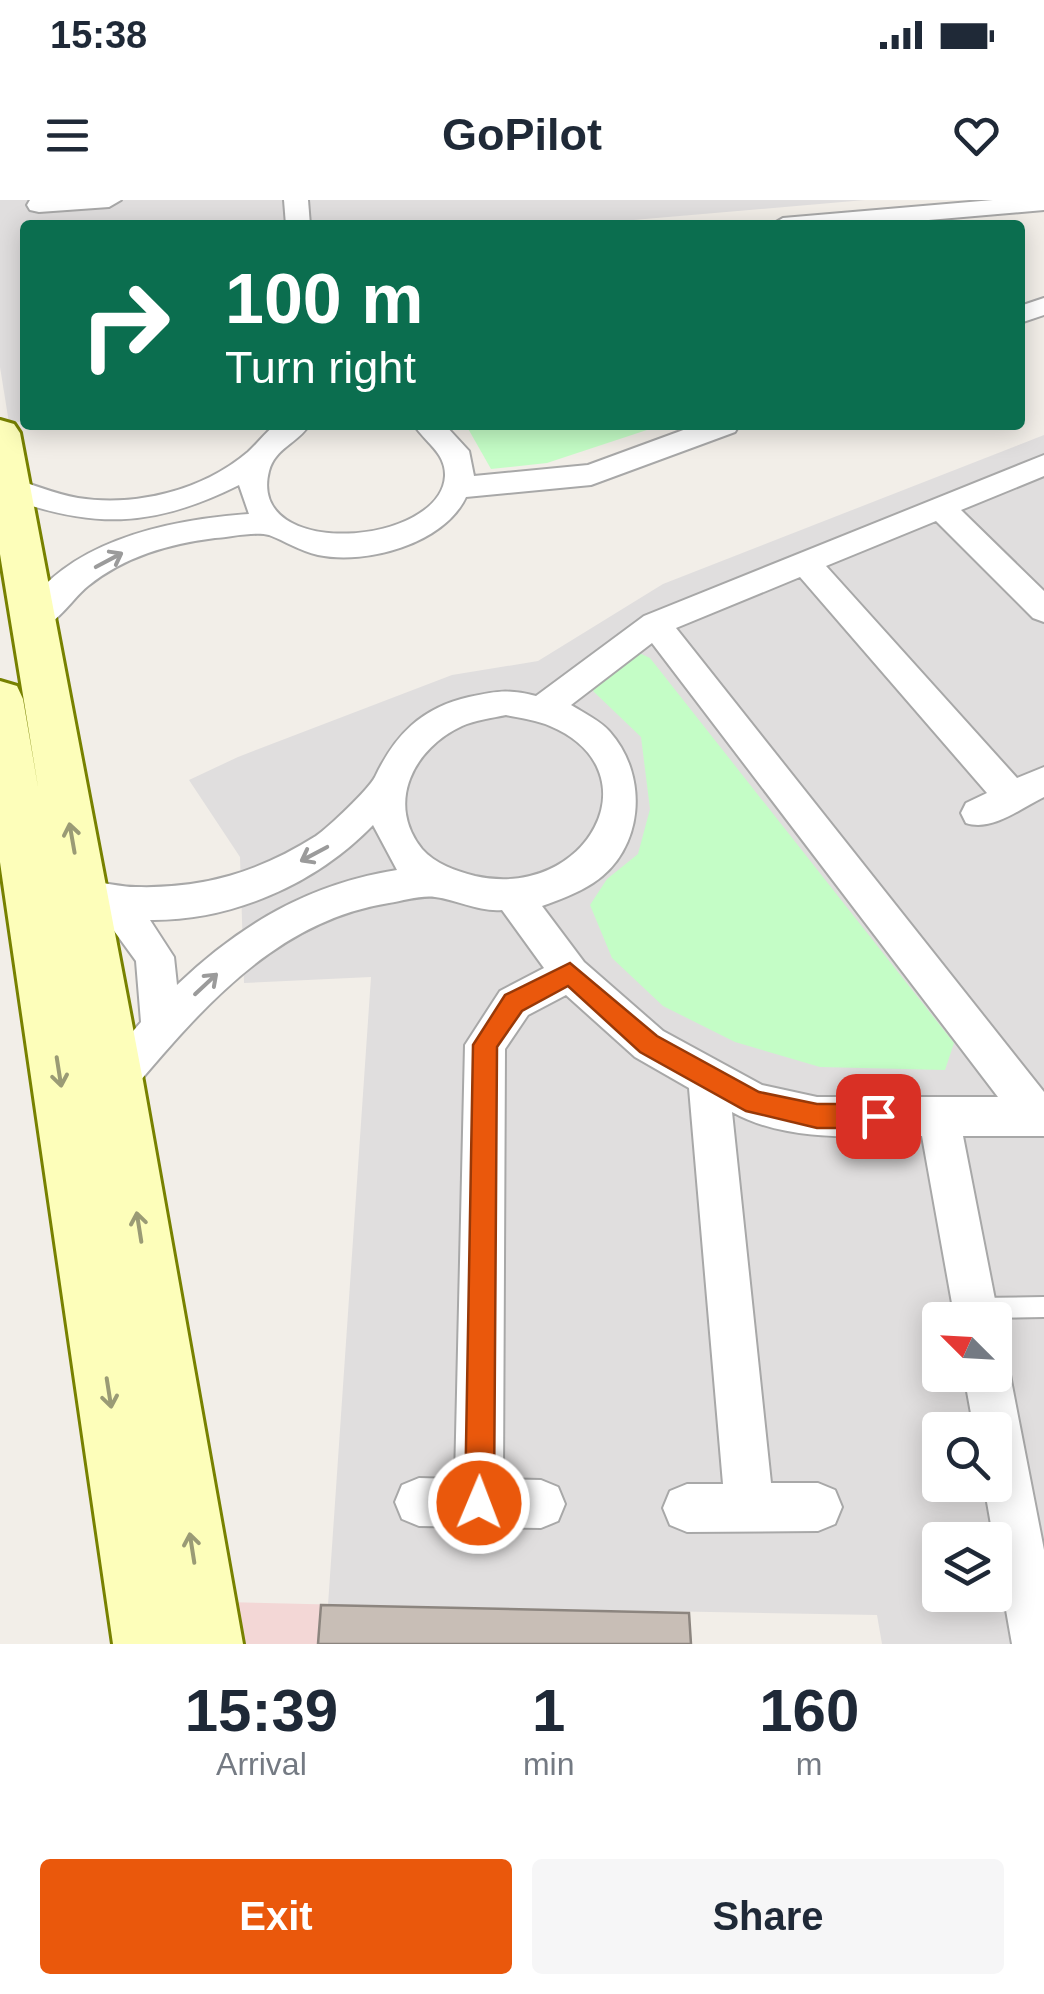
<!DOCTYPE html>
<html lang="en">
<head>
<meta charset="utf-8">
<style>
  :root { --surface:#fff; --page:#f6f6f7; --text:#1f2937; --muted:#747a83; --accent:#ea580c }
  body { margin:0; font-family:Helvetica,sans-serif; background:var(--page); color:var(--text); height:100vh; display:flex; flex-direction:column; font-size:38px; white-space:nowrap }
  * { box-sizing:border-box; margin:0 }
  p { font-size:32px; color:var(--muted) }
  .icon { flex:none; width:55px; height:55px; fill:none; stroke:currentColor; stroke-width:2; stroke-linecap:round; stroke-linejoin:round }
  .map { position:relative; height:1444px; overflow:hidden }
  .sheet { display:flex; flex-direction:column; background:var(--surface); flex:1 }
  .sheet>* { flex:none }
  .guide { position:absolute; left:20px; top:20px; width:1005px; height:210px; border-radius:10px; box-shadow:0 5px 25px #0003; background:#0b6e4f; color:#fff; overflow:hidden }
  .needle { width:65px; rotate:294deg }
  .tools { position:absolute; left:922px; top:1102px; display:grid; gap:20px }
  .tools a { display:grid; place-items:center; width:90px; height:90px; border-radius:10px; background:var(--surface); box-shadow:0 5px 25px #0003; font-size:50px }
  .pin { position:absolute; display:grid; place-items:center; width:85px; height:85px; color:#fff; margin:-42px; border-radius:20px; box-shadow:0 5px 15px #0006 }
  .me { position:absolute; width:110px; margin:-55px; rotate:1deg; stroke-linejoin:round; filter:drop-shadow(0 0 8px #0008) }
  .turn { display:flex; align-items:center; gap:35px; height:210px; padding:0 40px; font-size:45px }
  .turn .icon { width:130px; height:130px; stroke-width:2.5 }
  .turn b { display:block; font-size:70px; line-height:85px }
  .eta { display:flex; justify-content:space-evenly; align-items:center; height:170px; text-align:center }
  .eta b { font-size:60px; font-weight:600; line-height:70px }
  .cta { display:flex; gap:20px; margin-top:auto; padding:20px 40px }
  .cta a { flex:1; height:115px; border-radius:10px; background:var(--accent); color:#fff; font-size:40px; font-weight:600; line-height:115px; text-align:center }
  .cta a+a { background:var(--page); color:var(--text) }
  .status { display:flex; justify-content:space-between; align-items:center; height:70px; padding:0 50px; background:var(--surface); direction:ltr }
  .status svg { height:28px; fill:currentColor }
  header { display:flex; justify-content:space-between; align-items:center; height:130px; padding:0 40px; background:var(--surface); font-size:45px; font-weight:600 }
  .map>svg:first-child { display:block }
  .residential { fill:#e0dede; fill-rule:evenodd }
  .commercial { fill:#f3d7d6 }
  .park { fill:#c4fdc6 }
  .building { fill:#c8beb6; stroke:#8c857f; stroke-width:2.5 }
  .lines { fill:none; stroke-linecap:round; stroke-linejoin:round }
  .service-casing { stroke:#a8a8a8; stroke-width:4 }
  .minor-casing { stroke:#a8a8a8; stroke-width:4 }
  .secondary-casing { stroke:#778100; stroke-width:6 }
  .service { fill:#fff; fill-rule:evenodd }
  .minor { fill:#fff; fill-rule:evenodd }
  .secondary { fill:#fdfeba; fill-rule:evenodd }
  .oneway { stroke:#9b9b9b }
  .oneway2 { stroke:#9a9b75 }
  .route { fill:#ea580c; stroke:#983908; stroke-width:2.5 }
</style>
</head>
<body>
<div class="status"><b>15:38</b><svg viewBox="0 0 49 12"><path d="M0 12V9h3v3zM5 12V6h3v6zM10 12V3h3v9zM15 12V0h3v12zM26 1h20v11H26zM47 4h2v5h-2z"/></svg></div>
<header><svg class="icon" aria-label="menu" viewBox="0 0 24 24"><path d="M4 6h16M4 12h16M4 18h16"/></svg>GoPilot<svg class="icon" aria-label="heart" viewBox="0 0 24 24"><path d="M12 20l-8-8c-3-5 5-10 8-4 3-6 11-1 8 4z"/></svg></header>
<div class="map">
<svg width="1044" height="1444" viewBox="0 0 1044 1444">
  <rect width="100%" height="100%" fill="#f2eee8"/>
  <g class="residential">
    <path d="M0 0H865L575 25H25V221L9 223 0 167Z"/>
    <path d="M1044 235V1444H882L877 1415 328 1405 371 777 244 783 240 657 189 580 238 557 452 475 538 461 663 384ZM940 1120H995V1175H940ZM940 1230H995V1285H940ZM940 1340H995V1395H940Z"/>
  </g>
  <path class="commercial" d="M224 1402 683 1413 685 1444H234Z"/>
  <g class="park">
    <path d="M466 225H662L547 263 491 269Z"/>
    <path d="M637 452 650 458 954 843 945 870 820 867 735 842 663 806 612 758 590 705 607 679 638 654 650 609 641 537 593 491 618 464Z"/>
  </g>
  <path class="building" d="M321 1405 689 1413 691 1444H318Z"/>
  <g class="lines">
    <defs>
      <path id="service" d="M1044 1097V1117L975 1118 968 1115 965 1108 968 1101 975 1098Z"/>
      <g id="minor">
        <path d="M30 0H121L109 7 39 12 30 10 27 5Z"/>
        <path d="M284 0H308L310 25H286Z"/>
        <path d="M993 0H1044V10L871 25H771L783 18Z"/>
        <path d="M1044 98V115L1020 123V106Z"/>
        <path d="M275 225H309C298 243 275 248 269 271 246 361 441 346 445 276 446 253 425 242 414 225H445L469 251 474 276 588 265 697 225H739L735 232 591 285 466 297C444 344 366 365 318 355 300 351 285 341 269 335 255 331 230 337 215 338 169 344 125 356 88 386 68 402 51 437 23 428L18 420C62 341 167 320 249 314L239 285C151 329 91 329 0 295V281L10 278C33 284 54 294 78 298 135 307 202 291 248 252 257 244 265 233 275 225Z"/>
        <path d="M1044 255V276L961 310 1044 391V422L1033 418 936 321 826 366 1017 578 1044 567V597C1021 608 992 632 966 623L961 613 966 603 987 593 800 377 676 428 1044 892V936H963L999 1120 995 1131V1120H955L922 936C861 936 788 943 732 912L771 1283H818L835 1290 842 1307 835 1324 818 1331 687 1332 670 1325 663 1308 670 1291 687 1284H723L689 888 635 857 566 795 528 815 505 849 503 1279 541 1280 558 1287 565 1304 558 1321 541 1328 419 1326 402 1319 395 1302 402 1285 419 1278 455 1279 465 845 500 791 544 768 502 710C479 712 458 700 435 697 421 695 403 701 389 703 275 721 200 810 129 894L115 900 101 894 95 881 101 868 141 822 136 761 104 717 69 707 63 696 69 685C90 677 114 687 136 687 203 689 259 672 316 636 329 627 368 590 375 577 395 535 421 508 469 497 497 491 508 489 536 496L644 416ZM652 443 998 897H817L762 885 663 831 584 762 542 706C559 700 578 693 593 683 644 650 649 576 610 532 601 521 584 513 571 505ZM506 515C520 518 537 520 550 526 657 571 587 701 475 676 456 671 435 664 422 649 385 603 414 548 462 526 475 520 492 518 506 515ZM373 625 397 670C309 684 241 724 177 785L174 757 150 720C232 721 316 684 373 625Z"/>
        <path d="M995 1155 1003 1159 1010 1175 1044 1350V1444H1012L984 1285H995V1230H974L964 1175H995Z"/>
      </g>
      <path id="secondary" d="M0 220 14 224 20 233 143 881 243 1444H113L0 662V481L17 486 23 499 38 587 0 354Z"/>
    </defs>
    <use href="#service" class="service-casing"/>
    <use href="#minor" class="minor-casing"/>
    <use href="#secondary" class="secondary-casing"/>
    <use href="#service" class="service"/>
    <use href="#minor" class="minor"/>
    <use href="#secondary" class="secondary"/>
  </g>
  <defs><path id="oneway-shaft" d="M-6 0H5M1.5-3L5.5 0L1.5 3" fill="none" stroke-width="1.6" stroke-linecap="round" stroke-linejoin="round" transform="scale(2.5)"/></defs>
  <g class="oneway">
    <use href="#oneway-shaft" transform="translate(109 360) rotate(-28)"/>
    <use href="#oneway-shaft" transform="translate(314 654) rotate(152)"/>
    <use href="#oneway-shaft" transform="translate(206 784) rotate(-43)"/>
  </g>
  <g class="oneway2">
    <use href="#oneway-shaft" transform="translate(72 638) rotate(-100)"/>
    <use href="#oneway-shaft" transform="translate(59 872) rotate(81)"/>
    <use href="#oneway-shaft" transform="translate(139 1027) rotate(-99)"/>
    <use href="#oneway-shaft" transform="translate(109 1193) rotate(81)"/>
    <use href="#oneway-shaft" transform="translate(192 1348) rotate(-99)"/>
  </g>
  <path class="route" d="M570 763 657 836 759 892 817 904H878L887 908 890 916 887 924 878 928H817L746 911 640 852 568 786 522 811 497 847 494 1303 490 1313 479 1317 469 1313 465 1303 473 845 505 795Z"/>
</svg>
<div class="tools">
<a><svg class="needle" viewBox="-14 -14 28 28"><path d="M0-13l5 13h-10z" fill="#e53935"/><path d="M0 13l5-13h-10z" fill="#747a83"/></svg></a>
<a><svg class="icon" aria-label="search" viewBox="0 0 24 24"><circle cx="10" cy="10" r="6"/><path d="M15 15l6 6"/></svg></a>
<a><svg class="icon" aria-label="layers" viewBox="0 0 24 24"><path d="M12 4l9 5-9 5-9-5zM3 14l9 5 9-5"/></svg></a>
</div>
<div class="pin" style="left:878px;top:916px;background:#d93025"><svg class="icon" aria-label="arrive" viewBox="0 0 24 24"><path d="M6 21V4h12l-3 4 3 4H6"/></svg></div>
<svg class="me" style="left:479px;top:1303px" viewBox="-20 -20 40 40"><circle r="17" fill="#ea580c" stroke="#fff" stroke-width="3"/><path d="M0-11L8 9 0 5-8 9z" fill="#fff"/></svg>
<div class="guide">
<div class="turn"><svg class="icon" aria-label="right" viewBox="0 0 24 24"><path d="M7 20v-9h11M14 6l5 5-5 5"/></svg><div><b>100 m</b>Turn right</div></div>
</div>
</div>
<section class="sheet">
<div class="eta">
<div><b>15:39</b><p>Arrival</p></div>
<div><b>1</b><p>min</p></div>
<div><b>160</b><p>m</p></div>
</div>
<div class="cta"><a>Exit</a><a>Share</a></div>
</section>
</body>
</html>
